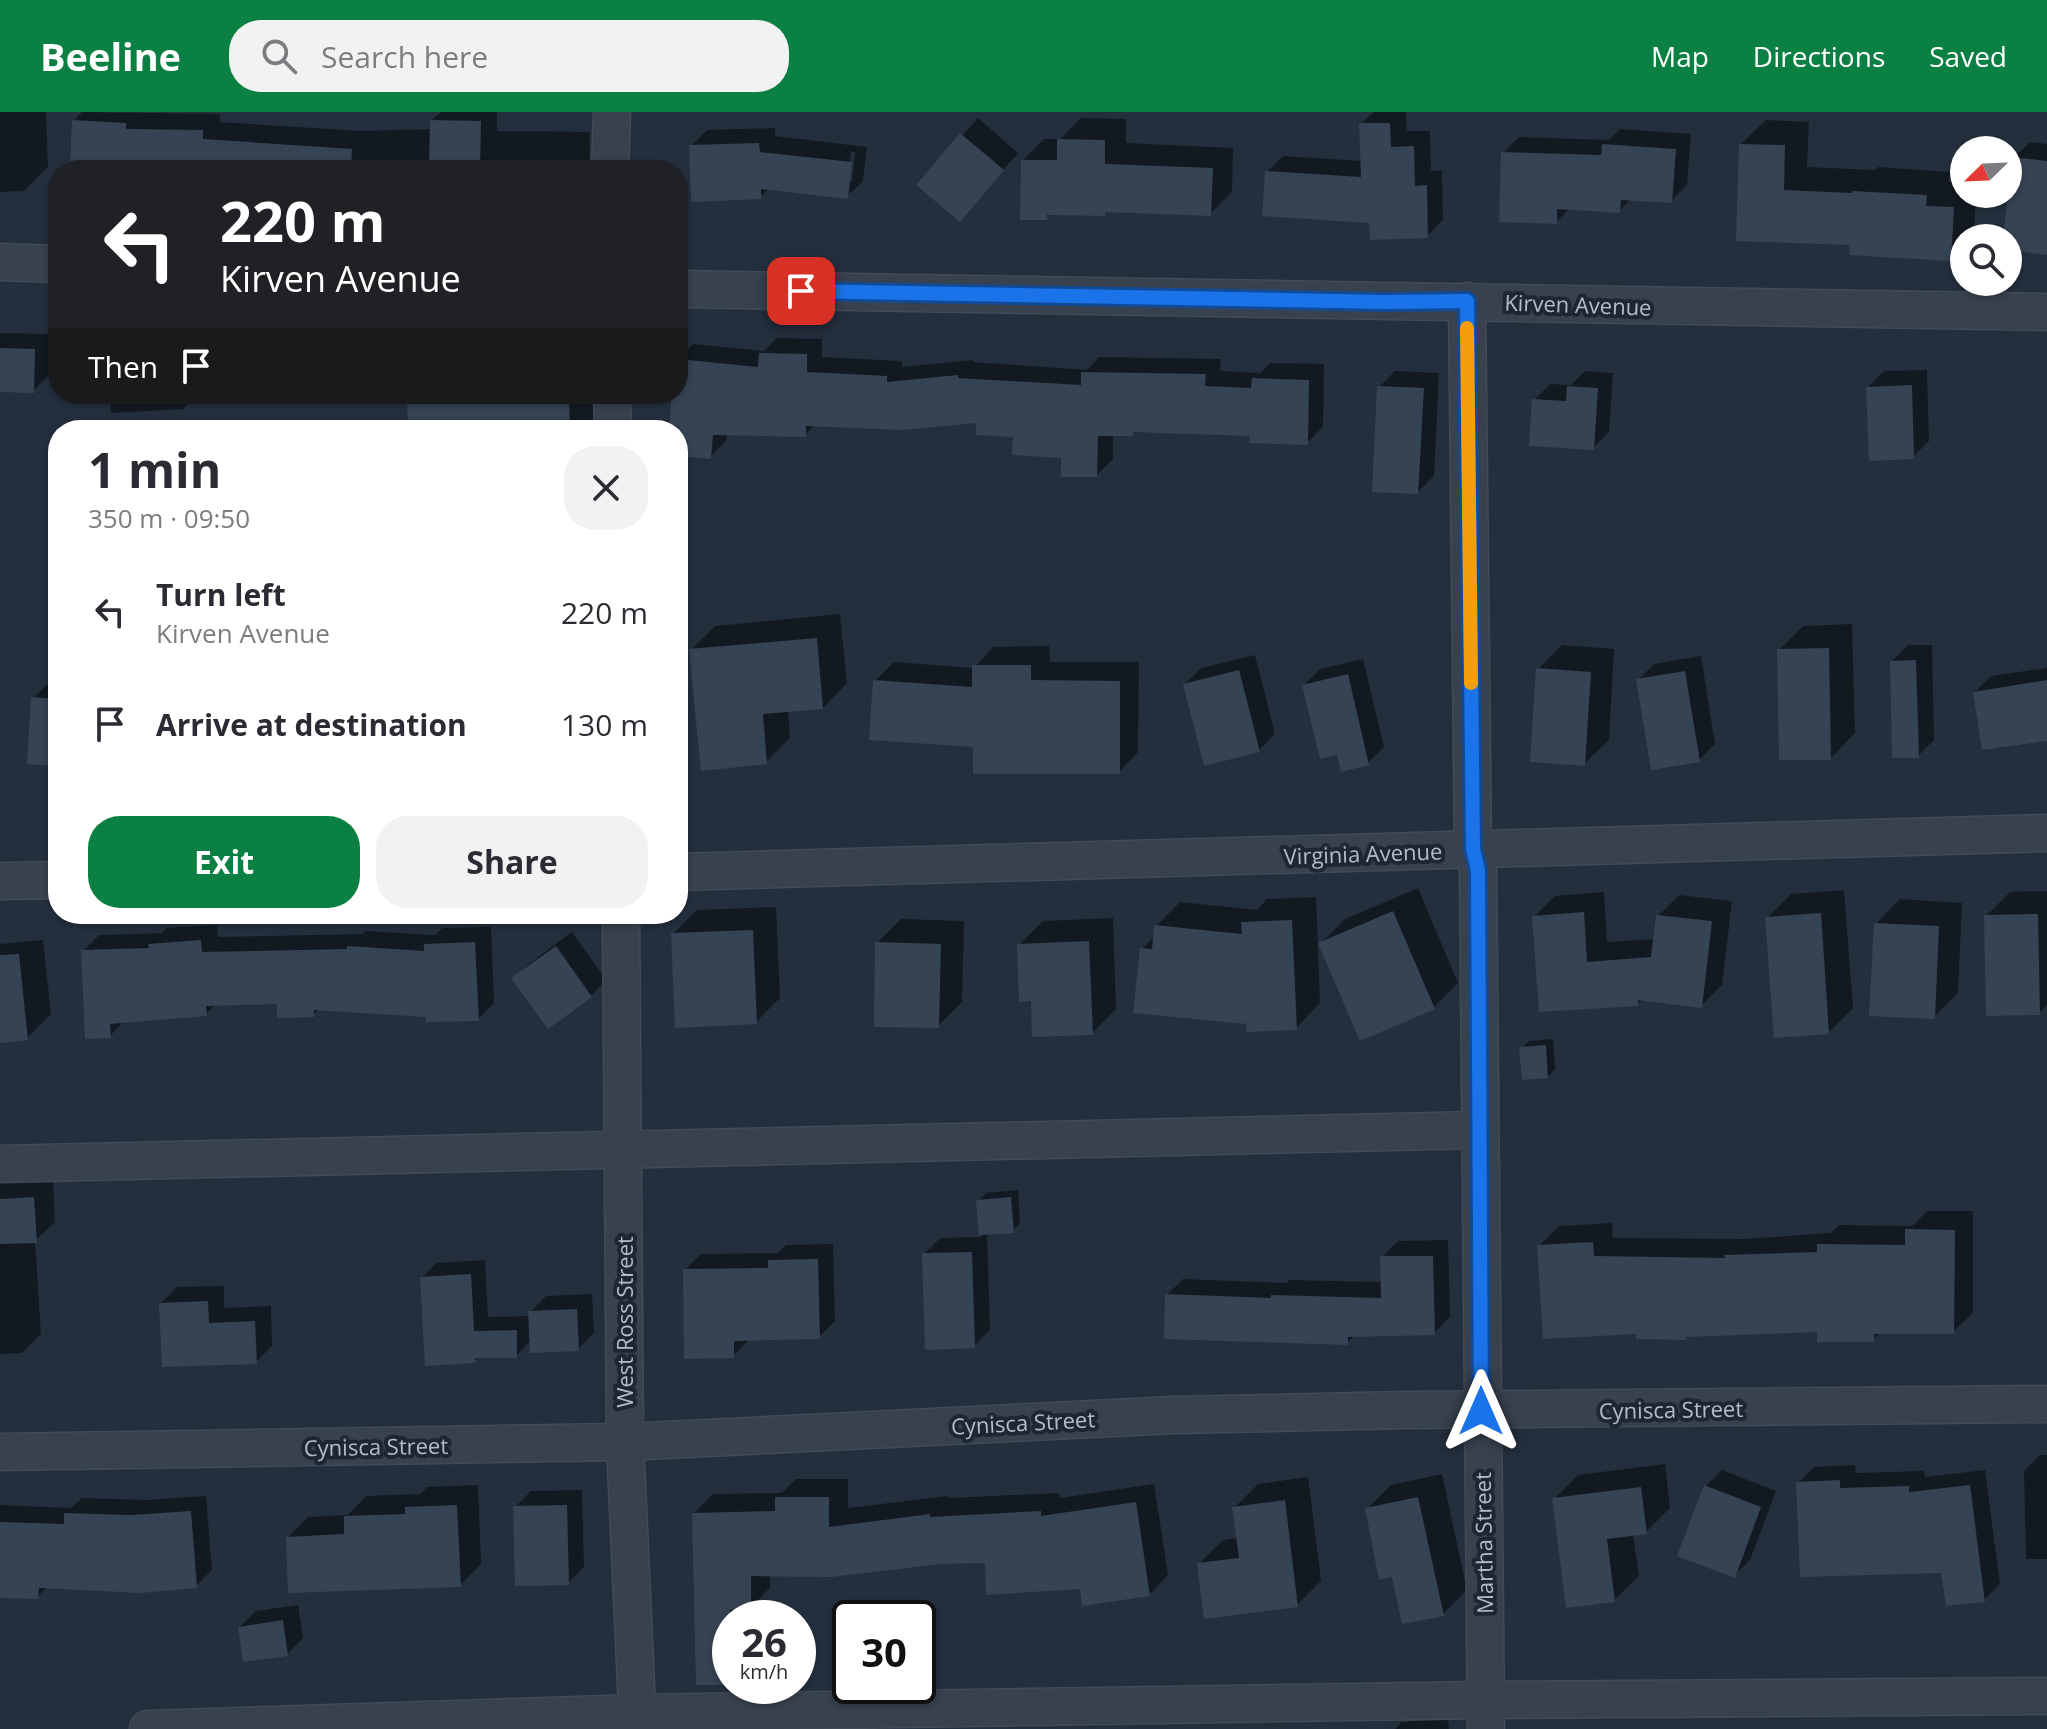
<!DOCTYPE html>
<html lang="en">
<head>
<meta charset="utf-8">
<style>
  :root { --surface:#fff; --page:#f2f2f3; --text:#2b2b33; --muted:#7c7c81; --accent:#0b8043 }
  body { margin:0; font-family:"Open Sans",sans-serif; background:var(--page); color:var(--text); height:100vh; display:flex; flex-direction:column; font-size:30px; white-space:nowrap }
  * { box-sizing:border-box; margin:0 }
  p { font-size:26px; color:var(--muted) }
  .icon { flex:none; width:44px; height:44px; fill:none; stroke:currentColor; stroke-width:2; stroke-linecap:round; stroke-linejoin:round }
  .map { position:relative; flex:1; overflow:hidden }
  .sheet { position:absolute; left:48px; top:308px; width:640px; height:504px; display:flex; flex-direction:column; background:var(--surface); border-radius:32px; box-shadow:0 2px 6px #0004 }
  .sheet>* { flex:none }
  .top-card { position:absolute; left:48px; top:48px; width:640px; height:244px; border-radius:32px; box-shadow:0 2px 6px #0004; background:#202124; color:#fff; overflow:hidden }
  .needle { width:52px; rotate:247deg }
  .tools { position:absolute; left:1950px; top:24px; display:grid; gap:16px }
  .tools a { display:grid; place-items:center; width:72px; height:72px; border-radius:50%; background:var(--surface); box-shadow:0 2px 6px #0004; font-size:40px }
  .speed { position:absolute; left:712px; top:1488px; display:flex; gap:16px; font-size:40px; font-weight:700; text-align:center }
  .speed>* { display:grid; place-content:center; width:104px; height:104px; border-radius:50%; background:var(--surface); box-shadow:0 2px 6px #0004; line-height:1 }
  .speed small { font-size:20px; font-weight:400 }
  .speed .limit { border:4px solid #111; border-radius:12px; background:#fff; color:#111 }
  .pin { position:absolute; display:grid; place-items:center; width:68px; height:68px; color:#fff; margin:-34px; border-radius:16px; box-shadow:0 4px 12px #0006 }
  .me { position:absolute; width:88px; margin:-44px; rotate:0deg; stroke-linejoin:round; filter:drop-shadow(0 0 6px #0008) }
  .turn { display:flex; align-items:center; gap:28px; height:168px; padding:0 40px; font-size:36px }
  .turn .icon { width:104px; height:104px; stroke-width:2.5 }
  .turn b { display:block; font-size:56px; line-height:68px }
  .then { display:flex; align-items:center; height:76px; padding:0 40px; background:#0003; gap:16px; font-size:30px }
  .round { display:grid; place-items:center; flex:none; width:84px; height:84px; border-radius:32px; background:var(--page) }
  .summary { display:flex; align-items:center; justify-content:space-between; height:136px; padding:0 40px }
  h1 { font-size:48px; font-weight:700; line-height:60px }
  .primary-button { display:flex; gap:16px; margin-top:auto; padding:16px 40px }
  .primary-button a { flex:1; height:92px; border-radius:32px; background:var(--accent); color:#fff; font-size:32px; font-weight:700; line-height:92px; text-align:center }
  .primary-button a+a { background:var(--page); color:var(--text) }
  ul { padding:0; list-style:none }
  li { display:flex; align-items:center; gap:24px; height:112px; padding:0 40px }
  li div { flex:1 }
  li b { display:block; font-size:30px }
  li em { font-style:normal }
  header { display:flex; align-items:center; gap:48px; box-sizing:border-box; height:112px; padding:0 40px; background:var(--accent); color:#fff }
  header strong { font-size:38px }
  nav { display:flex; gap:44px; margin-inline-start:auto; font-size:28px }
  .search { width:560px; height:72px; background:var(--page); display:flex; align-items:center; gap:20px; box-sizing:border-box; padding:0 28px; border-radius:32px; color:var(--muted); font-size:30px }
  .map>svg:first-child { display:block }
  .shadow { fill:#0007; fill-rule:evenodd }
  .building { fill:#364354 }
  .lines { fill:none; stroke-linecap:round; stroke-linejoin:round }
  .minor-casing { stroke:#414a57; stroke-width:39 }
  .minor { stroke:#38414e; stroke-width:36 }
  .route-casing { stroke:#114b97; stroke-width:20 }
  .route { stroke:#1a73e8; stroke-width:14 }
  .slow { stroke:#f59e0b; stroke-width:14 }
  .labels { text-anchor:middle; dominant-baseline:central; stroke-width:8; stroke-linejoin:round; paint-order:stroke }
  .street-label { font-size:22px; fill:#b4bcc9; stroke:#1d2633 }
</style>
</head>
<body>
<header>
<strong>Beeline</strong>
<div class="search"><svg class="icon" aria-label="search" viewBox="0 0 24 24"><circle cx="10" cy="10" r="6"/><path d="M15 15l6 6"/></svg>Search here</div>
<nav><a>Map</a><a>Directions</a><a>Saved</a></nav>
</header>
<div class="map">
<svg width="2047" height="1617" viewBox="0 0 2047 1617">
  <rect width="100%" height="100%" fill="#242f3e"/>
  <g class="shadow">
    <path d="M0 0H46L48 55 24 79 0 80Z"/>
    <path d="M82 0 220 2V10L360 19 432 17V8L441 0H497V19L590 20 589 58H72L74 8Z"/>
    <path d="M1374 0H1406L1407 19H1430L1431 59 1442 58 1443 108 1427 124 1371 109 1267 60 1283 44 1362 49 1361 12Z"/>
    <path d="M978 6 1018 41 975 91 919 73Z"/>
    <path d="M1081 6 1126 7V31L1233 36 1232 80 1210 102 1108 98 1104 102 1051 101 1047 106 1023 48 1044 27H1060Z"/>
    <path d="M1766 8 1809 10 1807 55 1876 58 1878 55 1950 60 1949 70 1964 71V82H1976L1974 122 1970 126H1964V132L1950 146 1852 131 1738 127 1741 32Z"/>
    <path d="M775 16V24L867 35 863 69 847 84 770 76 760 85 691 34 707 18ZM851 40H855L852 70H848Z"/>
    <path d="M1620 17 1691 22 1687 73 1671 89 1632 86 1619 99 1570 96 1556 110 1503 41 1519 25 1609 28Z"/>
    <path d="M2030 30 2047 32V141L2008 136V126H2005L2014 46Z"/>
    <path d="M0 221 50 222 49 263 33 279 0 278Z"/>
    <path d="M777 226 822 227V245L902 249V255L973 248V250L1087 258 1099 245 1221 247 1220 259 1260 261 1270 251 1324 252 1323 315 1307 331 1252 322 1136 318 1132 322H1113V347L1097 363 1063 344 978 309 815 312 805 323 727 321 726 329 710 345 678 342V318H671L674 282H678V247L693 232 764 239Z"/>
    <path d="M1927 258 1929 329 1913 345 1868 275 1884 259Z"/>
    <path d="M1395 259 1439 261 1434 364 1418 380 1379 275Z"/>
    <path d="M1585 259 1613 261 1609 320 1593 336 1534 288 1550 272 1571 273Z"/>
    <path d="M110 282H252L188 291 183 297 111 301Z"/>
    <path d="M297 282H368L298 291Z"/>
    <path d="M409 282H593L594 318H410Z"/>
    <path d="M840 502 847 571 823 596 788 598 790 626 766 650 691 538 715 514Z"/>
    <path d="M1852 512 1855 621 1831 646 1779 538 1803 514Z"/>
    <path d="M1562 533 1614 537 1609 628 1584 652 1538 557Z"/>
    <path d="M1908 533H1932L1934 628 1918 644 1892 549Z"/>
    <path d="M1049 534 1050 550H1139L1138 640 1119 660 975 633 875 569 894 550 974 556 993 535Z"/>
    <path d="M1255 543 1275 622 1259 638 1185 572 1201 556Z"/>
    <path d="M1701 544 1715 632 1699 648 1638 568 1654 552Z"/>
    <path d="M1363 547 1384 635 1368 651 1338 640 1304 573 1320 557Z"/>
    <path d="M2047 556V614L1975 580 1991 564Z"/>
    <path d="M58 562V652L33 586Z"/>
    <path d="M1418 776 1458 871 1434 895 1321 831 1345 807Z"/>
    <path d="M1844 778 1853 896 1829 920 1767 806 1791 782Z"/>
    <path d="M2047 779V893L2039 901 1986 804 2010 780Z"/>
    <path d="M1604 780 1607 830 1656 827 1658 804 1679 783 1732 789 1722 873 1701 894 1642 887 1637 892 1540 898 1534 805 1555 784Z"/>
    <path d="M1316 785 1320 891 1296 916 1248 911 1142 837 1155 824 1156 814 1180 790 1257 798 1267 787Z"/>
    <path d="M1900 787 1962 791 1958 881 1934 905 1876 812Z"/>
    <path d="M776 795 780 886 756 910 673 822 697 798Z"/>
    <path d="M1113 806 1116 897 1092 921 1033 887 1019 833 1043 809Z"/>
    <path d="M901 807 964 809 962 890 938 914 877 831Z"/>
    <path d="M217 813 218 825 362 822 365 819 435 823 442 816 491 815 494 891 478 907 320 896 313 903 279 890 217 891 206 902 125 908 110 924 83 839 99 823 162 821 166 816Z"/>
    <path d="M572 820 606 868 591 884 514 867 530 851Z"/>
    <path d="M43 828 51 902 27 926 0 929V832Z"/>
    <path d="M1553 927 1555 957 1548 965 1521 936 1529 929Z"/>
    <path d="M53 1067 55 1110 35 1129 41 1222 22 1241 0 1242V1069Z"/>
    <path d="M1018 1078 1020 1111 1013 1119 987 1121 990 1218 974 1234 924 1142 940 1126 982 1125 979 1089 986 1081Z"/>
    <path d="M1927 1099H1973V1201L1953 1220H1881L1873 1228 1819 1218 1688 1223 1685 1226 1638 1220 1539 1134 1559 1114 1612 1111 1613 1126 1744 1127 1831 1121 1839 1113 1912 1114Z"/>
    <path d="M1448 1128 1450 1205 1434 1221 1355 1223 1347 1231 1167 1183 1183 1167 1286 1171 1289 1168 1383 1170 1382 1145 1398 1129Z"/>
    <path d="M833 1132 835 1209 819 1225 749 1228 733 1244 685 1158 701 1142 778 1141 786 1133Z"/>
    <path d="M485 1148 488 1205 530 1204V1200L546 1184 592 1182 594 1221 578 1237 531 1228 516 1244H480L475 1249 422 1166 436 1151Z"/>
    <path d="M224 1174V1196L271 1194 272 1234 256 1250 161 1191 177 1175Z"/>
    <path d="M2040 1343H2047V1447H2026L2024 1359Z"/>
    <path d="M1665 1352 1670 1396 1646 1420 1633 1422 1639 1464 1614 1488 1554 1387 1578 1363Z"/>
    <path d="M1855 1353 1856 1361 1924 1359 1925 1365 1985 1358 2000 1472 1984 1488 1943 1459 1798 1371 1814 1355Z"/>
    <path d="M1722 1358 1776 1379 1750 1448 1734 1464 1706 1374Z"/>
    <path d="M1442 1362 1467 1478 1443 1502 1393 1463 1367 1397 1391 1373Z"/>
    <path d="M1308 1365 1321 1469 1297 1493 1199 1452 1223 1428 1238 1426 1234 1396 1258 1372Z"/>
    <path d="M796 1367H848V1396L948 1384 949 1386 1059 1381 1060 1386 1154 1372 1168 1463 1149 1483 1081 1475 987 1448 770 1462V1476L750 1496V1506H730V1571L694 1401 713 1382 782 1381Z"/>
    <path d="M478 1373 481 1452 460 1473 288 1425 308 1405 348 1403 366 1384 420 1382 427 1375Z"/>
    <path d="M582 1378 584 1455 568 1471 515 1395 531 1379Z"/>
    <path d="M206 1384 212 1458 196 1474H48L37 1485 0 1484V1393L71 1396 82 1386 148 1388Z"/>
    <path d="M298 1493 303 1526 287 1542 240 1515 256 1499Z"/>
    <path d="M1448 1607 1449 1617H1395L1401 1610Z"/>
  </g>
  <g class="building">
    <path d="M72 8 126 11V17L203 18V27L352 37 351 58H70Z"/>
    <path d="M430 8 481 9 480 58H429Z"/>
    <path d="M1359 11H1390L1391 35 1414 34 1415 74 1427 73 1428 126 1370 128 1369 111 1262 104 1265 59 1361 65Z"/>
    <path d="M960 21 1004 58 960 110 916 73Z"/>
    <path d="M1057 27 1105 28V52L1213 56 1211 104 1105 100V104L1047 103 1048 108H1020L1021 48H1057Z"/>
    <path d="M759 31 760 40 852 50 848 87 761 77V87L691 90 689 33Z"/>
    <path d="M1602 32 1676 37 1672 91 1621 88 1620 101 1557 97V112L1499 110 1501 40 1601 43Z"/>
    <path d="M1739 32 1785 33 1784 78 1852 81V79L1927 83 1926 94 1954 95 1951 149 1849 143 1850 133 1736 129Z"/>
    <path d="M2012 45 2047 49V143L2008 138V126H2003Z"/>
    <path d="M0 236 35 237 34 281 0 280Z"/>
    <path d="M759 241 807 242V260L887 264V270L958 263V266L1081 273V260L1206 262 1205 274 1251 276 1252 266 1309 268 1308 333 1249 331 1250 324 1133 320V324H1098L1097 365H1061V346L1012 343 1013 325 976 323V311L902 318 806 314V325L713 323 711 347 678 344V318H669L672 282H678V247L758 255Z"/>
    <path d="M1912 273 1914 347 1869 349 1866 275Z"/>
    <path d="M1377 274 1424 276 1418 382 1372 380Z"/>
    <path d="M1567 274 1598 276 1594 338 1529 334 1532 287 1566 289Z"/>
    <path d="M407 282H569L570 318H408Z"/>
    <path d="M817 526 823 597 763 602 767 652 701 659 689 537Z"/>
    <path d="M1829 536 1831 648H1779L1777 537Z"/>
    <path d="M1916 548 1919 646H1892L1890 549Z"/>
    <path d="M972 553H1031V568L1120 569V662H973V635L869 628 873 568 972 575Z"/>
    <path d="M1536 556 1591 560 1585 654 1530 650Z"/>
    <path d="M1239 558 1260 640 1204 654 1183 572Z"/>
    <path d="M1685 559 1700 650 1651 658 1636 567Z"/>
    <path d="M1348 562 1369 653 1341 660 1337 643 1320 647 1302 573Z"/>
    <path d="M2047 568V629L1982 638 1973 580Z"/>
    <path d="M31 585 58 587V654L27 652Z"/>
    <path d="M1393 799 1435 897 1360 929 1318 831Z"/>
    <path d="M1584 800 1587 850 1651 845 1656 803 1712 809 1702 896 1638 888V894L1539 900 1532 804Z"/>
    <path d="M1821 801 1829 922 1774 926 1765 805Z"/>
    <path d="M2038 802 2040 903 1986 904 1984 803Z"/>
    <path d="M1292 808 1297 918 1247 920 1246 912 1133 901 1140 836 1152 837 1154 813 1242 822 1241 810Z"/>
    <path d="M1874 811 1939 814 1935 907 1869 904Z"/>
    <path d="M753 818 757 912 675 916 671 821Z"/>
    <path d="M201 828 202 840 347 837V834L424 839V832L475 830 479 909 426 910V905L314 898V905L277 906V892L206 894 207 904 110 912 111 926 85 927 81 838 149 836 148 832Z"/>
    <path d="M1089 829 1093 923 1032 925 1031 889 1019 890 1017 832Z"/>
    <path d="M875 830 941 832 939 916 874 915Z"/>
    <path d="M556 834 592 885 548 917 511 866Z"/>
    <path d="M19 842 28 928 0 931V843Z"/>
    <path d="M1546 933 1548 966 1522 968 1519 935Z"/>
    <path d="M34 1085 37 1131 0 1132V1087Z"/>
    <path d="M1011 1085 1014 1121 979 1123 976 1088Z"/>
    <path d="M1905 1117 1955 1118 1954 1222H1874V1230H1817V1220L1686 1225V1228L1636 1227V1222L1543 1227 1537 1133 1593 1130 1594 1144 1725 1146 1724 1143 1817 1140V1132L1905 1133Z"/>
    <path d="M972 1140 975 1236 925 1238 922 1141Z"/>
    <path d="M1380 1144H1433L1435 1223 1348 1225V1233L1164 1227 1165 1182 1271 1186V1183L1381 1186Z"/>
    <path d="M818 1147 820 1227 734 1229V1246L684 1247 683 1157 768 1156V1148Z"/>
    <path d="M471 1162 474 1219 517 1218V1246H475L476 1251 425 1254 420 1165Z"/>
    <path d="M208 1189 209 1211 255 1209 257 1252 162 1255 159 1191Z"/>
    <path d="M577 1197 579 1239 530 1241 528 1199Z"/>
    <path d="M1840 1368V1376L1909 1374V1380L1970 1373 1985 1490 1946 1494 1941 1461 1800 1465 1796 1370Z"/>
    <path d="M1704 1373 1761 1395 1735 1466 1677 1444Z"/>
    <path d="M1641 1375 1647 1422 1607 1427 1615 1490 1566 1496 1552 1386Z"/>
    <path d="M775 1385H829V1415L930 1402V1405L1041 1399V1404L1136 1390 1150 1484 1082 1494 1080 1477 986 1483 985 1451 941 1452 831 1465 751 1464V1497L730 1498V1573H696L692 1401 775 1399Z"/>
    <path d="M1418 1385 1444 1504 1402 1512 1392 1465 1379 1468 1365 1396Z"/>
    <path d="M1285 1388 1298 1495 1204 1507 1197 1451 1239 1446 1232 1395Z"/>
    <path d="M457 1393 461 1475 288 1481 286 1425 344 1422V1404L405 1402V1395Z"/>
    <path d="M567 1393 569 1473 515 1474 513 1394Z"/>
    <path d="M191 1399 197 1476 141 1481 39 1476 38 1487 0 1486V1410L64 1412V1401L131 1403Z"/>
    <path d="M283 1508 288 1544 243 1550 238 1515Z"/>
  </g>
  <g class="lines">
    <defs>
      <g id="minor">
        <path d="M610 58 612 0"/>
        <path d="M0 150 58 152"/>
        <path d="M678 177 2047 200"/>
        <path d="M1467 189 1473 737 1478 758 1486 1617"/>
        <path d="M612 282 613 318"/>
        <path d="M678 760 2047 721"/>
        <path d="M0 769 58 768"/>
        <path d="M621 802 625 1330 638 1617"/>
        <path d="M0 1052 1479 1018"/>
        <path d="M0 1340 625 1330 1175 1303 1407 1298 2047 1292"/>
        <path d="M148 1617 638 1601 1486 1588 2047 1584"/>
      </g>
    </defs>
    <use href="#minor" class="minor-casing"/>
    <use href="#minor" class="minor"/>
  </g>
  <g class="lines">
    <defs>
      <path id="route" d="M801 179 1386 190 1467 189 1473 737 1478 758 1481 1299"/>
    </defs>
    <use href="#route" class="route-casing"/>
    <use href="#route" class="route"/>
    <path class="slow" d="M1467 216 1471 571"/>
  </g>
  <g class="labels">
    <g class="street-label">
      <text transform="translate(1578 192) rotate(2)">Kirven Avenue</text>
      <text transform="translate(1363 741) rotate(-2)">Virginia Avenue</text>
      <text transform="translate(624 1210) rotate(-90)">West Ross Street</text>
      <text transform="translate(1671 1297) rotate(-1)">Cynisca Street</text>
      <text transform="translate(1023 1310) rotate(-3)">Cynisca Street</text>
      <text transform="translate(376 1334) rotate(-1)">Cynisca Street</text>
      <text transform="translate(1483 1431) rotate(-91)">Martha Street</text>
    </g>
  </g>
</svg>
<div class="tools">
<a><svg class="needle" viewBox="-14 -14 28 28"><path d="M0-13l5 13h-10z" fill="#e53935"/><path d="M0 13l5-13h-10z" fill="#7c7c81"/></svg></a>
<a><svg class="icon" aria-label="search" viewBox="0 0 24 24"><circle cx="10" cy="10" r="6"/><path d="M15 15l6 6"/></svg></a>
</div>
<div class="speed"><div>26<small>km/h</small></div><div class="limit">30</div></div>
<div class="pin" style="left:801px;top:179px;background:#d93025"><svg class="icon" aria-label="arrive" viewBox="0 0 24 24"><path d="M6 21V4h12l-3 4 3 4H6"/></svg></div>
<svg class="me" style="left:1481px;top:1299px" viewBox="-20 -20 40 40"><path d="M0-17L14 15 0 8-14 15z" fill="#1a73e8" stroke="#fff" stroke-width="4"/></svg>
<div class="top-card">
<div class="turn"><svg class="icon" aria-label="left" viewBox="0 0 24 24"><path d="M17 20v-9H6M10 6l-5 5 5 5"/></svg><div><b>220 m</b>Kirven Avenue</div></div>
<div class="then">Then<svg class="icon" aria-label="arrive" viewBox="0 0 24 24"><path d="M6 21V4h12l-3 4 3 4H6"/></svg></div>
</div>
<section class="sheet">
<div class="summary"><div><h1>1 min</h1><p>350 m · 09:50</p></div><a class="round"><svg class="icon" aria-label="close" viewBox="0 0 24 24"><path d="M6 6l12 12M18 6L6 18"/></svg></a></div>
<ul>
<li><svg class="icon" aria-label="left" viewBox="0 0 24 24"><path d="M17 20v-9H6M10 6l-5 5 5 5"/></svg><div><b>Turn left</b><p>Kirven Avenue</p></div><em>220 m</em></li>
<li><svg class="icon" aria-label="arrive" viewBox="0 0 24 24"><path d="M6 21V4h12l-3 4 3 4H6"/></svg><div><b>Arrive at destination</b></div><em>130 m</em></li>
</ul>
<div class="primary-button"><a>Exit</a><a>Share</a></div>
</section>
</div>
</body>
</html>
